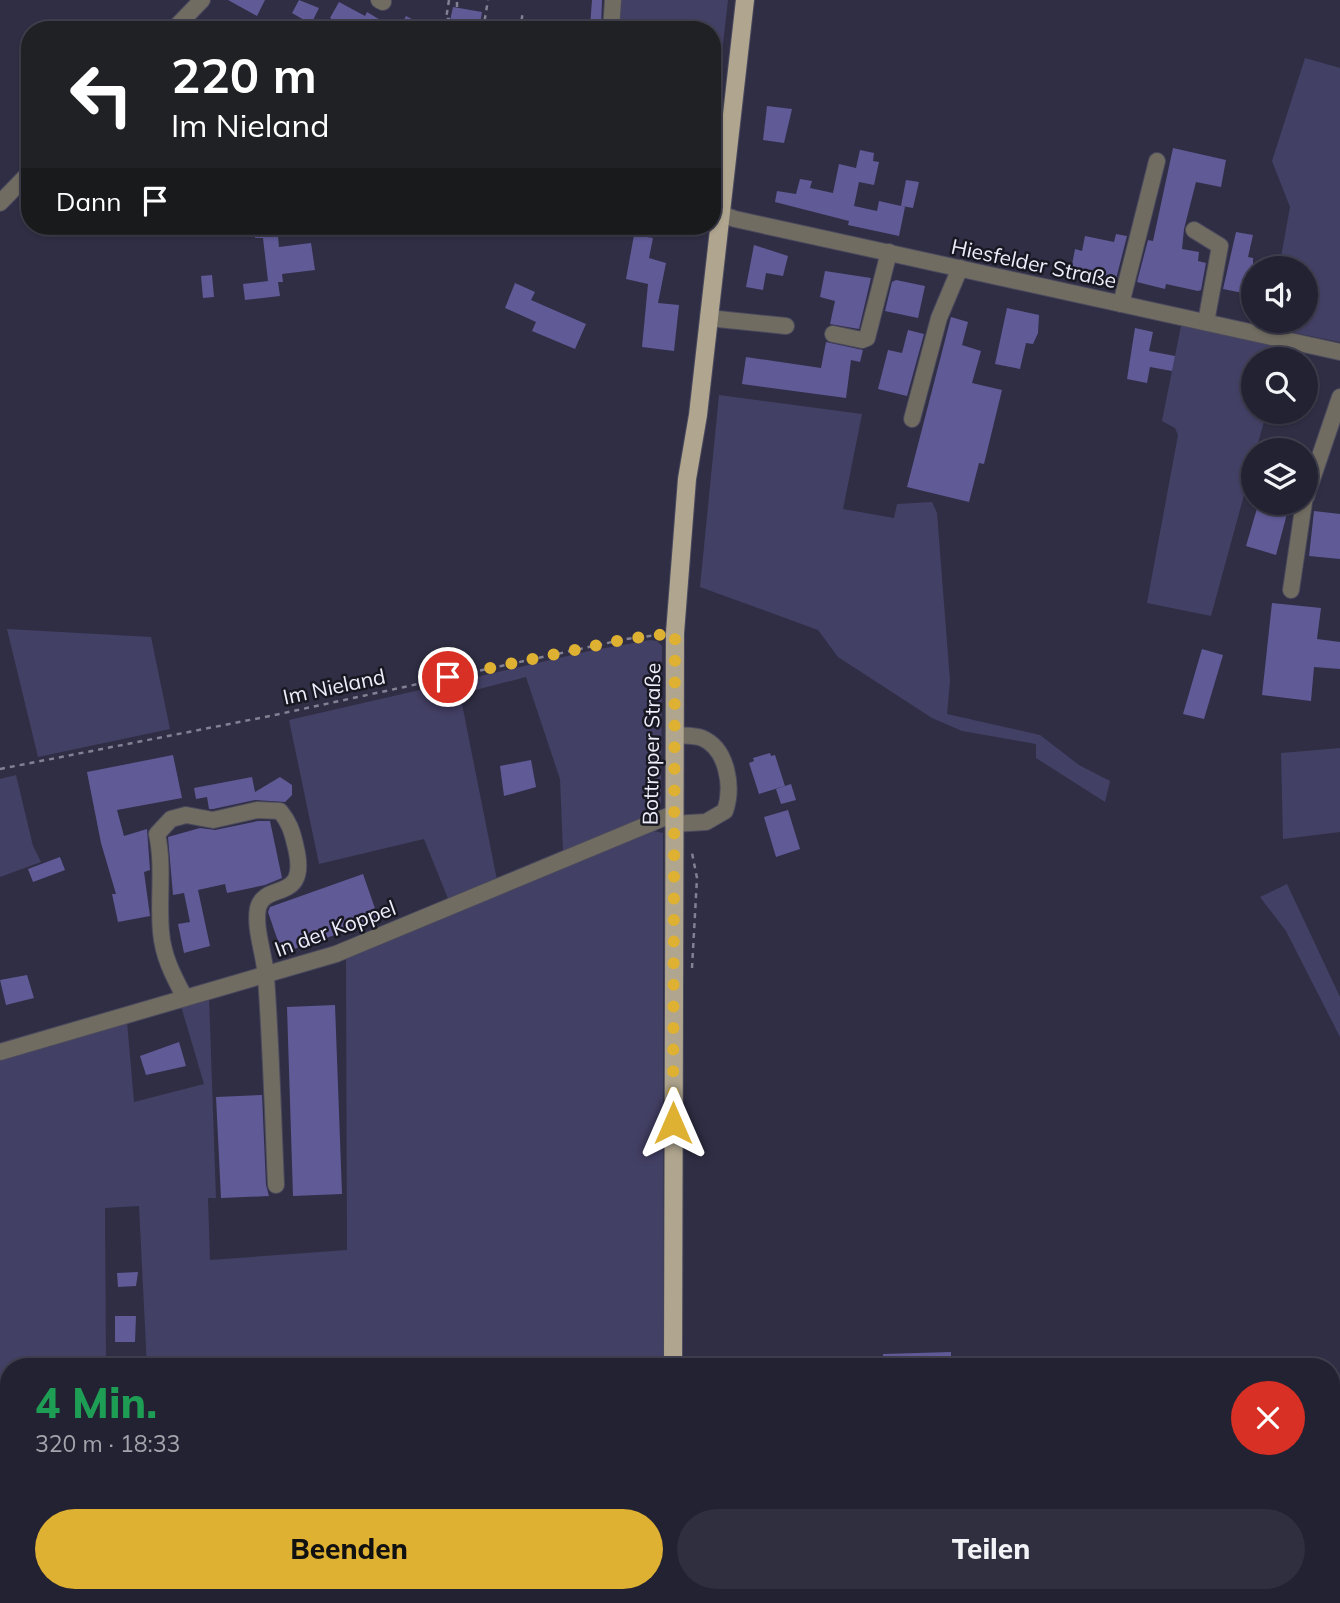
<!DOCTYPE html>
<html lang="de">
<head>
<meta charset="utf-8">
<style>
  :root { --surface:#232233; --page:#2f2f3f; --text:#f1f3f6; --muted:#a3a4ac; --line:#403f4e; --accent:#deb133 }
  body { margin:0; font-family:Mulish,sans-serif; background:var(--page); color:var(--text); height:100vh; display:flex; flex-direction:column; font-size:26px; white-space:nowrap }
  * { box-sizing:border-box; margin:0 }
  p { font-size:23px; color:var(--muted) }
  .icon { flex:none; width:38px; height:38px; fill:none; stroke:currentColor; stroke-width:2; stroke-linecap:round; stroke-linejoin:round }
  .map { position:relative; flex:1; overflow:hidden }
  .sheet { position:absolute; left:0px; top:1358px; width:1340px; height:245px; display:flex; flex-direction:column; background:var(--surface); border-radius:28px 28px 0 0; box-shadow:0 2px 5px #0004,0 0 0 2px var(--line) }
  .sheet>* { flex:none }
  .guide { position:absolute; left:21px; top:21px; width:700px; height:214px; border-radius:28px; box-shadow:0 2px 5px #0004,0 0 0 2px var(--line); background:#202124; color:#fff; overflow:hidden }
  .buttons { position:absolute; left:1241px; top:256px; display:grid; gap:14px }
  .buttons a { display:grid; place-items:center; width:77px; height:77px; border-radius:50%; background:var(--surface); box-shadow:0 2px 5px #0004,0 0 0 2px var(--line); font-size:35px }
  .pin { position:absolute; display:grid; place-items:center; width:60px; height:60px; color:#fff; margin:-30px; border:4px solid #fff; border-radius:50%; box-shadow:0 2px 7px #0007 }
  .me { position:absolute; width:77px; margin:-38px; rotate:0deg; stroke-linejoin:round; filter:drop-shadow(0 0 5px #0008) }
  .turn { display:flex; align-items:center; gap:24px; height:147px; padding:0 35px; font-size:32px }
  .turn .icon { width:91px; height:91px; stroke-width:2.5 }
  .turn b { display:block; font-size:49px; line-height:60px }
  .then { display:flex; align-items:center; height:66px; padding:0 35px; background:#0003; gap:14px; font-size:26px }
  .round { display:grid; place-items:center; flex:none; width:74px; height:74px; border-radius:37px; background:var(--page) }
  .summary { display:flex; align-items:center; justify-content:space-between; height:119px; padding:0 35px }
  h1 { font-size:42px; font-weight:800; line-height:52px; color:#1e9e55 }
  .action { display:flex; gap:14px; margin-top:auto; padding:14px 35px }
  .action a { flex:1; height:80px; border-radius:42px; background:var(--accent); color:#111; font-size:28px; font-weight:800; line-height:80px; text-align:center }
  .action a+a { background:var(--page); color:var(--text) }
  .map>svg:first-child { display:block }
  .green { fill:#434065 }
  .building { fill:#605a97 }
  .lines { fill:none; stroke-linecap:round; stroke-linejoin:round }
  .minor-casing { stroke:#4a495e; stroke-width:18 }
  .major-casing { stroke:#4a495e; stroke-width:20 }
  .path { stroke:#828194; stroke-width:2.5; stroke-dasharray:5 5; stroke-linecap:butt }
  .minor { stroke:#716c61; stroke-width:16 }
  .major { stroke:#b0a68f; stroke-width:18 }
  .route { stroke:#deb133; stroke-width:12; stroke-dasharray:0 21.6 }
  .labels { text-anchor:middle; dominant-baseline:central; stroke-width:5; stroke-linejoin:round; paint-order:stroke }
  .street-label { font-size:21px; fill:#eeedfc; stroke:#181822 }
</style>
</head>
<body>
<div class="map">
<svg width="1340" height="1603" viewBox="0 0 1340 1603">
  <rect width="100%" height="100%" fill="#2f2e44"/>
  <g class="green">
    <path d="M617 0H728L712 141V30H615Z"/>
    <path d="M1305 58 1340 68V342L1266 327 1268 320H1306V268H1279L1290 207 1272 161Z"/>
    <path d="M1182 321 1285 347 1281 359H1253V411H1267L1256 450H1253V462L1211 616 1147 603 1178 435 1175 428 1162 421Z"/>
    <path d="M719 395 862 414 843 509 894 518 897 504 932 502 937 513 950 681 947 714 1040 735 1079 765 1110 781 1105 802 1036 758V744L962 731 932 718 838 657 818 630 700 587Z"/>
    <path d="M7 629 151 637 170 729 38 757Z"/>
    <path d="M650 640 657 641 662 646 661 805 653 815 563 851 560 779 526 677 460 694 497 880 449 901 424 839 319 864 289 720 589 651Z"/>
    <path d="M1340 748V832L1283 839 1281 753Z"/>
    <path d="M16 775 33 846 41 862 0 877V779Z"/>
    <path d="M650 830 663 833V1367H147L139 1206 105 1208 106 1367H9V1380H0V1058L127 1022 134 1102 204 1084 181 1006 209 997 216 1198H208L210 1260 347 1250 346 958Z"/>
    <path d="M1287 884 1340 997V1037L1286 931 1260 897Z"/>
  </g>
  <g class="building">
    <path d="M228 0H265L257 16Z"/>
    <path d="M299 0 319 8 311 24 292 13Z"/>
    <path d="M592 0H602L601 28 590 27Z"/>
    <path d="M339 2 365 16 367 12 397 30H351L330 18Z"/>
    <path d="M453 7 482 12 479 30H448Z"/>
    <path d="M406 16 433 30H398Z"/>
    <path d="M767 106 792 109 784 143 763 140Z"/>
    <path d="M1173 148 1226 160 1221 187 1196 182 1184 229 1182 249 1199 252 1198 261 1206 263 1201 290 1198 291 1166 284 1165 289 1137 282 1148 240 1153 241Z"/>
    <path d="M860 150 874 153 873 161 879 162 874 185 859 182 854 206 877 211 879 201 901 206 906 180 919 182 913 208 902 206 905 207 899 236 848 225 849 221 775 202 777 191 796 194 800 179 812 181 810 188 833 193 839 164 856 168Z"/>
    <path d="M254 226H295V234L278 236 279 247 311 243 315 270 282 274 283 282H278L280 296 245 300 243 284 268 281 263 238H255Z"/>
    <path d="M1236 232 1253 235 1248 257 1253 258V295L1223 289Z"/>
    <path d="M1116 234 1127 236 1116 279 1071 270 1075 249 1082 251 1085 236 1114 242Z"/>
    <path d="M634 235 653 238 649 258 666 263 658 303 679 305 674 351 642 347 648 284 626 279Z"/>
    <path d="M754 245 788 256 783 276 766 273 763 290 746 287Z"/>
    <path d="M825 271 871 278 859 329 830 324 835 301 820 297Z"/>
    <path d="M212 275 214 297 203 298 201 276Z"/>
    <path d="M896 280 925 286 918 318 885 311 892 282Z"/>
    <path d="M515 283 535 292 531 300 586 324 575 349 532 331 536 322 505 308Z"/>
    <path d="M1007 308 1039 315 1038 333 1033 344 1026 343 1020 369 995 364Z"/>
    <path d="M951 317 968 322 962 345 981 351 972 383 1002 390 984 464 979 463 969 502 907 487Z"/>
    <path d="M1135 328 1153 332 1149 351 1175 356 1172 371 1150 367 1147 383 1127 379Z"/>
    <path d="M908 330 924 334 907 396 878 389 888 350 902 353Z"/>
    <path d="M826 342 863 350 860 362 851 360 846 398 742 384 746 357 821 368Z"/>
    <path d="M1258 505 1288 510 1276 555 1246 546Z"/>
    <path d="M1314 511 1340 514V559L1309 556Z"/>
    <path d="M1272 603 1321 608 1317 639 1340 642V669L1314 667 1311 701 1262 695Z"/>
    <path d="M1202 649 1223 655 1204 719 1183 714Z"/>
    <path d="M770 753 771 756 775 755 785 786 759 794 749 763 754 761 753 758Z"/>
    <path d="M173 755 182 798 117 810 124 836 147 829 150 870 144 872 150 916 118 922 112 894H116L101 843 87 772Z"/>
    <path d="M531 760 536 787 504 796 500 766Z"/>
    <path d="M252 777 255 792 280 777 292 785V795L285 802 255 800 213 809H209L207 797 196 799 194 788Z"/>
    <path d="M791 784 796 800 781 804 776 789Z"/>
    <path d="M788 810 800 849 776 857 764 817Z"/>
    <path d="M258 821H270L282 878 265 885 227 893 225 884 198 890 210 946 184 953 178 924 190 922 184 893 173 895 168 837 200 828 215 830Z"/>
    <path d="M60 857 65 870 33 882 28 869Z"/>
    <path d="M363 874 379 920 282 953 268 912 270 907Z"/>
    <path d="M27 975 34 998 6 1005 0 980Z"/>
    <path d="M335 1005 342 1194 293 1196 287 1007Z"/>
    <path d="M179 1042 186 1066 146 1075 140 1056Z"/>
    <path d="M262 1095 266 1185 269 1196 221 1198 216 1097Z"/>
    <path d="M138 1272 136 1286 118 1287 117 1273Z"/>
    <path d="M115 1316H136L135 1342H115Z"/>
    <path d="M951 1352V1367H883V1354Z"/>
  </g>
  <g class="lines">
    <defs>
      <g id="minor">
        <path d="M379 0 383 2"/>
        <path d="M173 30 202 0"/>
        <path d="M611 30 613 0"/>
        <path d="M0 203 30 172"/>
        <path d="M712 211 735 219 1340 352"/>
        <path d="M1194 230 1220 246 1206 322"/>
        <path d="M1121 304 1157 161"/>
        <path d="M708 318 786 326"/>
        <path d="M833 334 862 340 867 338 889 252"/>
        <path d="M912 419 939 318 960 268"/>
        <path d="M1306 497 1340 397"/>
        <path d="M1291 590 1304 502"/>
        <path d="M673 824 706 822 725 811C733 788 728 749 702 738 693 735 683 736 674 735"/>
        <path d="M185 998C174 977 163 957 161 932 158 899 164 867 157 834L171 819 186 815 213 820 257 810 280 811C289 822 292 831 295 844 311 905 265 880 258 908 254 929 265 956 266 977 271 1046 273 1116 276 1185"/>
        <path d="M0 1052 336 954 673 814"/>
        <path d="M0 1387H9"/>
        <path d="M1332 1475 1340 1471"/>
        <path d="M99 1594V1603"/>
        <path d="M365 1594 366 1603"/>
        <path d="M564 1603V1594"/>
        <path d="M933 1603 958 1594"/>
      </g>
      <g id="major">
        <path d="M673 1367 675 633 687 479 698 415 745 0"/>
        <path d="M673 1594V1603"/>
      </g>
    </defs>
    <use href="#minor" class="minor-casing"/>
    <use href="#major" class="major-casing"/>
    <g class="path">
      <path d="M449 0 446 19H450"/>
      <path d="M457 7V0"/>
      <path d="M444 30 446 19"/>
      <path d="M483 30 488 0"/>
      <path d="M520 30 523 11"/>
      <path d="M0 769 270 716 626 639 658 635"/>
      <path d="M692 968 697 878 692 853"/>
      <path d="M977 1594 978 1603"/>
    </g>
    <use href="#minor" class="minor"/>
    <use href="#major" class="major"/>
  </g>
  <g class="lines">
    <path class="route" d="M448 677 626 639 675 633 673 1123"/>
  </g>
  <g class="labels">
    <g class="street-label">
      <text transform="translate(1034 263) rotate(12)">Hiesfelder Straße</text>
      <text transform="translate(334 686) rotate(-12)">Im Nieland</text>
      <text transform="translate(651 744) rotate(-89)">Bottroper Straße</text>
      <text transform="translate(335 928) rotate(-20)">In der Koppel</text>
    </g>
  </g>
</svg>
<div class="buttons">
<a><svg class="icon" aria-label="sound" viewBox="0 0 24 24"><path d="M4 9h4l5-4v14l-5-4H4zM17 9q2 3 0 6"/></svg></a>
<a><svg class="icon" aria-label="search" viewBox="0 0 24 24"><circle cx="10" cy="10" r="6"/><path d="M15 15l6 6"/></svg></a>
<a><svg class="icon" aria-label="layers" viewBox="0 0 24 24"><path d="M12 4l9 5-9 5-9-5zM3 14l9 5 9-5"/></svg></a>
</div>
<div class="pin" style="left:448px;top:677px;background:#d93025"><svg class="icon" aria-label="arrive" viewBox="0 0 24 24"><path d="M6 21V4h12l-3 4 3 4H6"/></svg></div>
<svg class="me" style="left:673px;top:1123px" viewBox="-20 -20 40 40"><path d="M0-17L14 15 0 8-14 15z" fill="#deb133" stroke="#fff" stroke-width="4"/></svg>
<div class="guide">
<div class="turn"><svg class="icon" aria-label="left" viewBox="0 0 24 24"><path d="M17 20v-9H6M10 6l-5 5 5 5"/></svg><div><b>220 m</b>Im Nieland</div></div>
<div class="then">Dann<svg class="icon" aria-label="arrive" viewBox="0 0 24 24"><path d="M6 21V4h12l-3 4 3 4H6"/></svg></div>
</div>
<section class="sheet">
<div class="summary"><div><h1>4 Min.</h1><p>320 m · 18:33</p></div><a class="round" style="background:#d93025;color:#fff"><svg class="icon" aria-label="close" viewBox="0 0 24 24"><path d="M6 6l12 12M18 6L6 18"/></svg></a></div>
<div class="action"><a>Beenden</a><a>Teilen</a></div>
</section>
</div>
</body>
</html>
